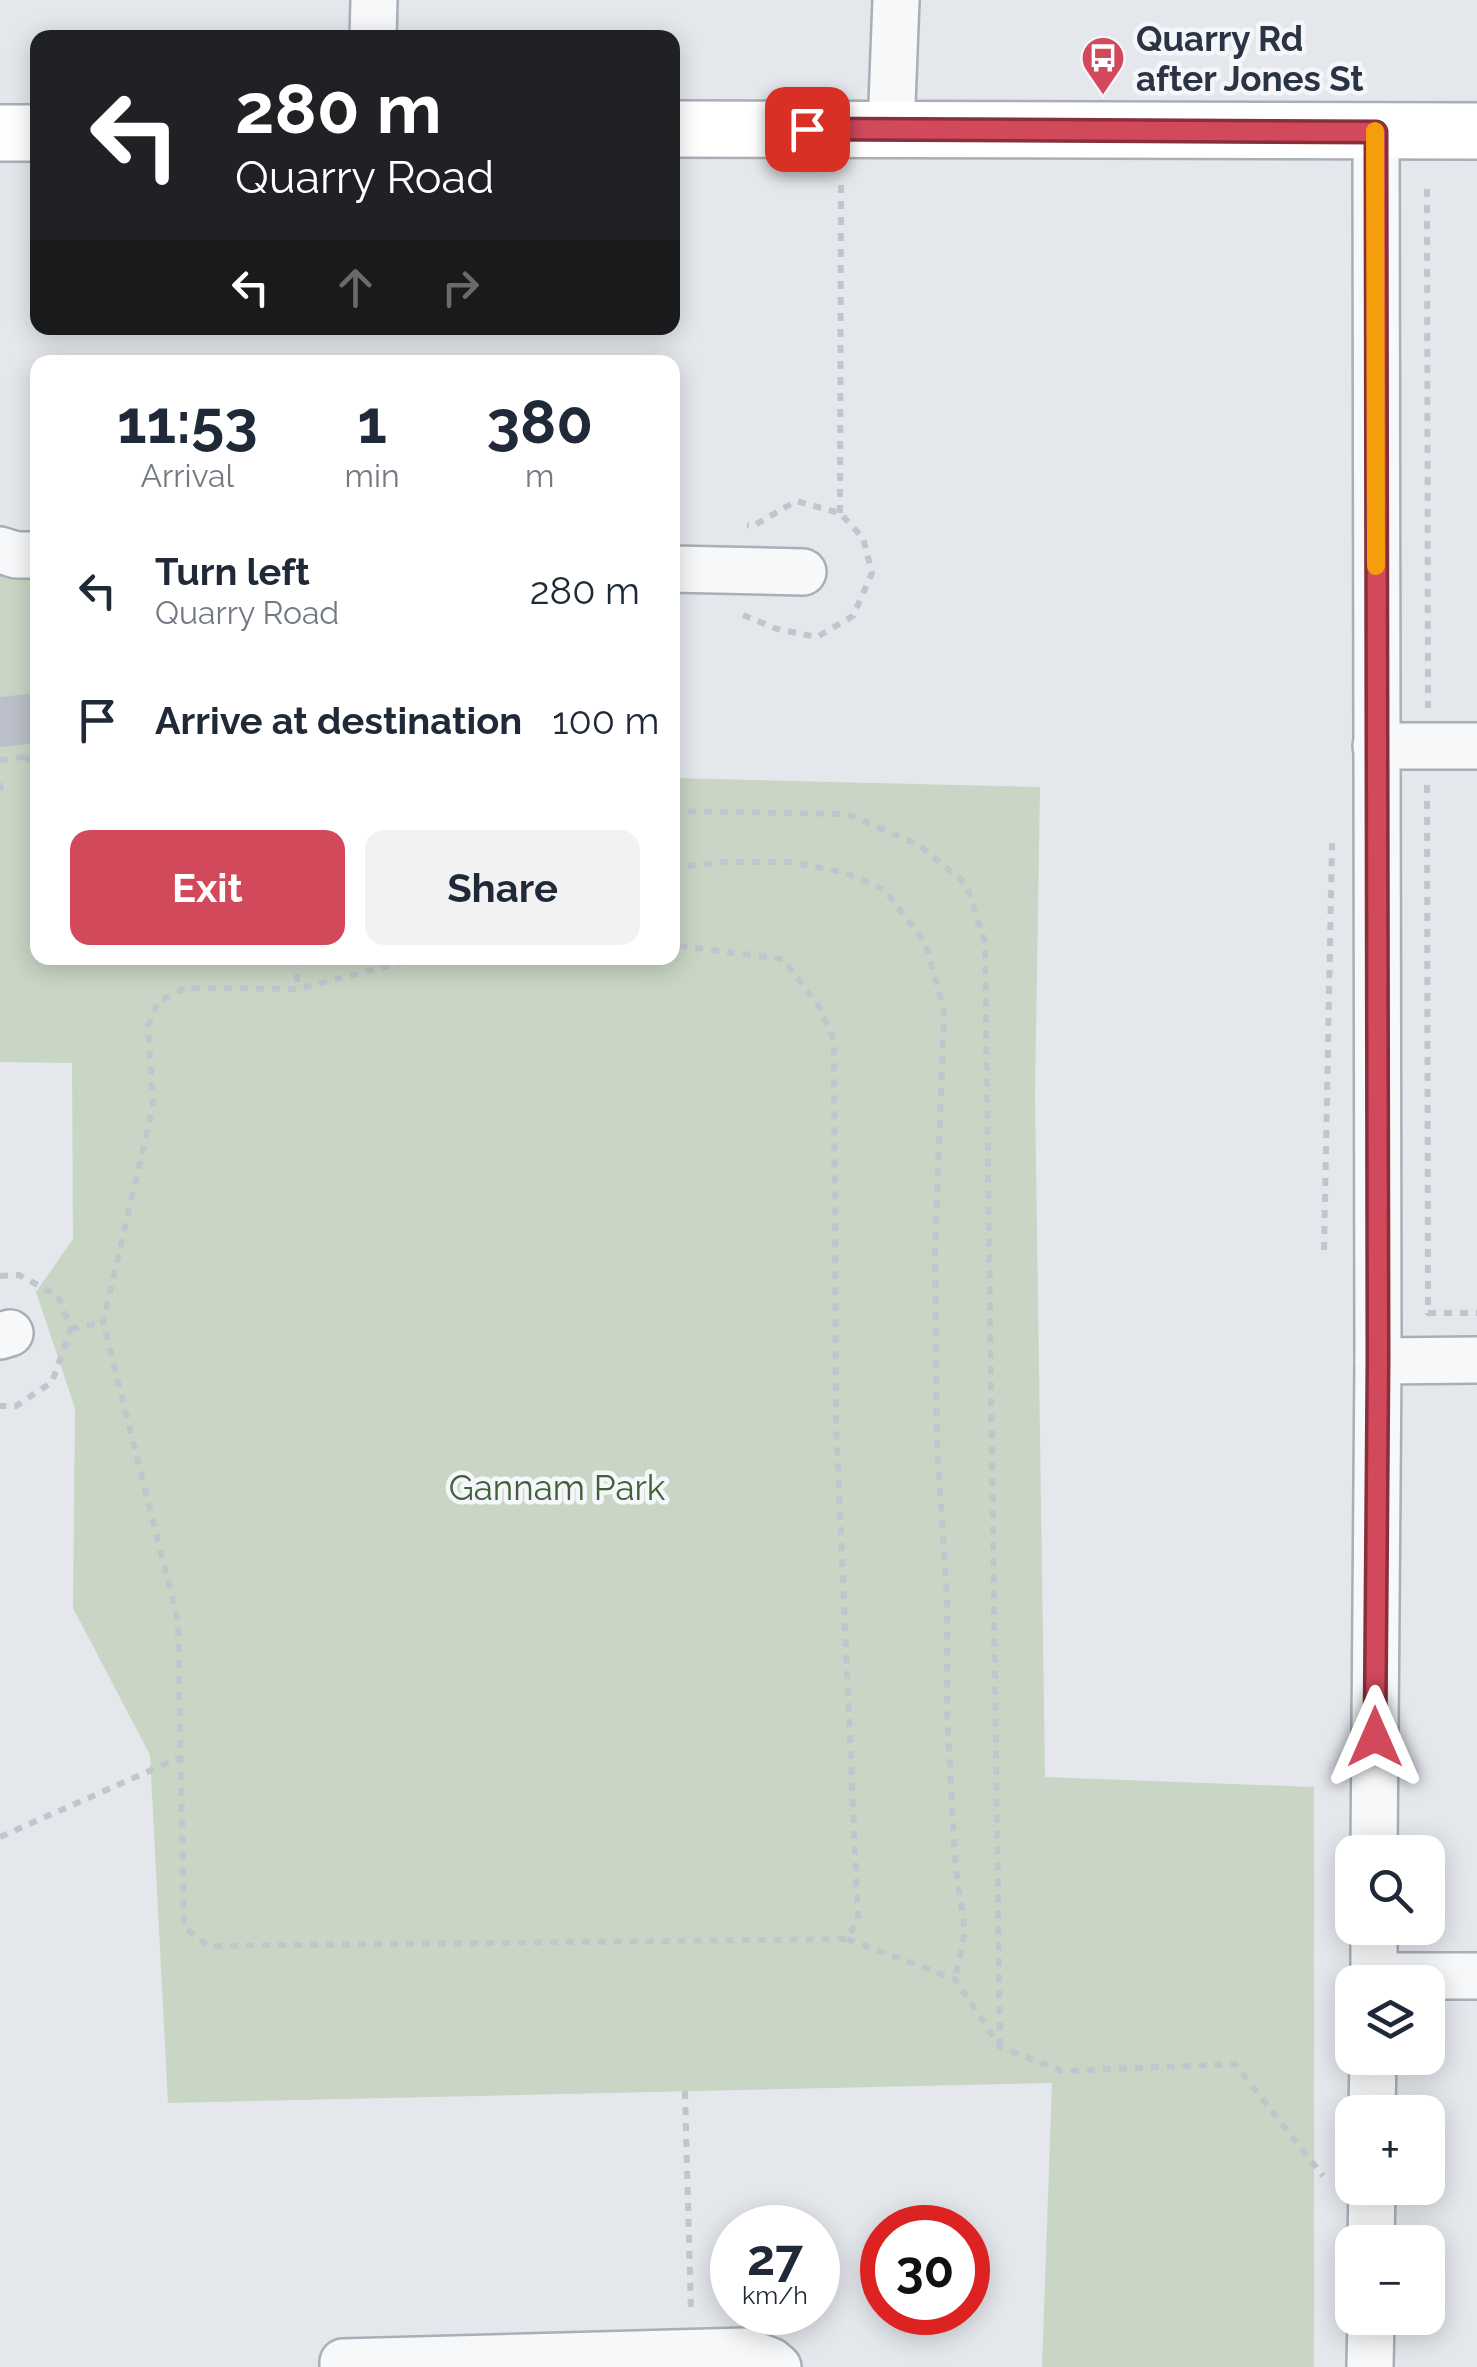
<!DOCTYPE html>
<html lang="en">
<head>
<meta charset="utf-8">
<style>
  :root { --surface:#fff; --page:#f2f2f3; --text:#1f2937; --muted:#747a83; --accent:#d1495b }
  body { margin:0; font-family:Raleway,sans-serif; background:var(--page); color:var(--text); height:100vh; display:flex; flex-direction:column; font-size:38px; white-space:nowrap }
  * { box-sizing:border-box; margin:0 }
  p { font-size:32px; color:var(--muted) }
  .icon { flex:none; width:55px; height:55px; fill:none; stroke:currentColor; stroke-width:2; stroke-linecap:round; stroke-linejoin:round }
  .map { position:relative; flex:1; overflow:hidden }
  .drawer { position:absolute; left:30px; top:355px; width:650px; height:610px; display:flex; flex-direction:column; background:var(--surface); border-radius:20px; box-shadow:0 5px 25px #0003 }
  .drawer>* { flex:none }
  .banner { position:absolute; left:30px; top:30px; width:650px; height:305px; border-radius:20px; box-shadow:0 5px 25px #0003; background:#202124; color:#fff; overflow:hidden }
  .controls { position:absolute; left:1335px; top:1835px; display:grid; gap:20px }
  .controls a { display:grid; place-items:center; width:110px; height:110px; border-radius:20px; background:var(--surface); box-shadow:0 5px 25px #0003; font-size:50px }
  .speed { position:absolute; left:710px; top:2205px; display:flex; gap:20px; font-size:50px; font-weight:700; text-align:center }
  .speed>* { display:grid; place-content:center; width:130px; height:130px; border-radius:50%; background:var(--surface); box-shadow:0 5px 25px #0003; line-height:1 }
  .speed small { font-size:25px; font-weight:400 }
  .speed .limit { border:15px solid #d22; background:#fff; color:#111 }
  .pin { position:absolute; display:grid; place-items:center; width:85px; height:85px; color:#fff; margin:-42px; border-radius:20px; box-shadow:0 5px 15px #0006 }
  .me { position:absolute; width:110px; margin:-55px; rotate:0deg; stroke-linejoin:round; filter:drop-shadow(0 0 8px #0008) }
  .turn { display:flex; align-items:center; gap:35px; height:210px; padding:0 40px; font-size:45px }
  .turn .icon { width:130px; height:130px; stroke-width:2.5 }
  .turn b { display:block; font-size:70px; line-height:85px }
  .lanes { display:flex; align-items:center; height:95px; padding:0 40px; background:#0003; justify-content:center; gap:50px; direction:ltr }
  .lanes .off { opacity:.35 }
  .eta { display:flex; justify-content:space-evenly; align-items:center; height:170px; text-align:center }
  .eta b { font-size:60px; font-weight:700; line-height:70px }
  .cta { display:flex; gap:20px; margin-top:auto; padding:20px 40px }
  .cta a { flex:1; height:115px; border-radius:20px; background:var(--accent); color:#fff; font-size:40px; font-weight:700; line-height:115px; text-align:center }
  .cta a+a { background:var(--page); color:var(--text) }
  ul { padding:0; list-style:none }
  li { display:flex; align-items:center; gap:30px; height:130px; padding:0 40px }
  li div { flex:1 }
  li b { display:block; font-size:38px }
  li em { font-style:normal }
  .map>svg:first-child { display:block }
  .green { fill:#c9d6c5 }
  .building { fill:#bbc0ca }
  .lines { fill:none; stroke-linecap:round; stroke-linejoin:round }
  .street-casing { stroke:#a9aeb7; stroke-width:50 }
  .secondary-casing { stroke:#a9aeb7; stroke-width:60 }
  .path { stroke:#c2c5cb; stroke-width:6; stroke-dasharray:8 8; stroke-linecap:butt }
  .street { stroke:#f7f8fa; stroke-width:45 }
  .secondary { stroke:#fff; stroke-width:55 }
  .route-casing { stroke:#882f3b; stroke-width:25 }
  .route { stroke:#d1495b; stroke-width:18 }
  .slow { stroke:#f59e0b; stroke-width:18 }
  .labels { text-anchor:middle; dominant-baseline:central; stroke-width:9; stroke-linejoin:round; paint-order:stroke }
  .poi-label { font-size:35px; font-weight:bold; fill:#2b3445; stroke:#f4f6f9; text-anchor:start }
  .park-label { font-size:35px; fill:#3f6138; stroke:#f4f6f9 }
</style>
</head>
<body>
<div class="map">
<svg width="1477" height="2367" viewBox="0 0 1477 2367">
  <rect width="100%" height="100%" fill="#e4e7ec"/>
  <path class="green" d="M0 575 8 578 37 579 38 958H672L673 778 1040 787 1035 1095 1045 1777 1314 1787V2367H1042L1052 2083 168 2103 150 1755 73 1608 75 1408 36 1292 73 1239 72 1063 0 1062Z"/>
  <path class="building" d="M38 693V743L0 747V697Z"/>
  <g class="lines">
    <defs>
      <g id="street">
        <path d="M373 38 374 0"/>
        <path d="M891 130 896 0"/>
        <path d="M0 550 16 555H38"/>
        <path d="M672 569 803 572"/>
        <path d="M1376 746H1477"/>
        <path d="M0 1336 10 1333"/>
        <path d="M1378 1361 1477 1360"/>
        <path d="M1374 1852 1378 1361 1376 131"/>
        <path d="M1374 1976H1477"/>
        <path d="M1374 1982V1928"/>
        <path d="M1372 2112 1373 2058"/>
        <path d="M1371 2242 1372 2188"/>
        <path d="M343 2367V2362L745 2351 771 2361 778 2367"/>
        <path d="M1370 2367 1371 2318"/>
      </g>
      <g id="secondary">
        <path d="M672 129 1477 131"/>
        <path d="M0 133H38"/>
      </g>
    </defs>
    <use href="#street" class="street-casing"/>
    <use href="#secondary" class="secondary-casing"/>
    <g class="path">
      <path d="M1427 189 1428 708"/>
      <path d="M840 513 841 177"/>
      <path d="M743 615 777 629 817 637 853 616 872 573 863 538 840 513 796 501 753 526 747 525"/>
      <path d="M24 757 38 764"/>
      <path d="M0 760 38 755"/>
      <path d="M0 783 1 794"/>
      <path d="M1427 785 1428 1313H1477"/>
      <path d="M672 811 847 814 919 845 966 884 985 943 1000 2047"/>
      <path d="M672 868 725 862H791L846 873 885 890 926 944 944 1012 935 1251 937 1442 947 1597V1710L955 1861 965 1932 955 1979"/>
      <path d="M297 958V989"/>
      <path d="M420 958 297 989 185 988 158 1002 148 1026 153 1106 103 1322 178 1621 184 1927 209 1946 847 1939 858 1920 836 1422 834 1042 820 1008 783 959 672 945"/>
      <path d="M1324 1250 1332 843"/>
      <path d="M0 1276 19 1275 58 1296 71 1329 52 1382 16 1406H0"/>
      <path d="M71 1329 103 1322"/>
      <path d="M0 1837 181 1757"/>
      <path d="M847 1939 955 1979 1000 2047 1062 2071 1235 2064 1323 2176"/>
      <path d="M685 2091 691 2315"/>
    </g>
    <use href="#street" class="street"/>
    <use href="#secondary" class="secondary"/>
  </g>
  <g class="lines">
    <defs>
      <path id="route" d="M807 129 1376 132 1378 1360 1375 1737"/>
    </defs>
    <use href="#route" class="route-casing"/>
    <use href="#route" class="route"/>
    <path class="slow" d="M1375 131 1376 566"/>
  </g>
  <defs>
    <symbol id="bus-pin" viewBox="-11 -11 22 30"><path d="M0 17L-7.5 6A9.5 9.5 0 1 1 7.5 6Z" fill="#d1495b" stroke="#f4f6f9"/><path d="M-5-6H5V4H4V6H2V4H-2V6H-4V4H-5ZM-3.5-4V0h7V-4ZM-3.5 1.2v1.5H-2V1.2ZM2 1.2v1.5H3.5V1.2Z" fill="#fff"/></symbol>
  </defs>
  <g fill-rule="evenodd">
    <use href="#bus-pin" x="1078" y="33" width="50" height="68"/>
  </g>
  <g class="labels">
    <g class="poi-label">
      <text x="1136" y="38">Quarry Rd<tspan x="1136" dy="40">after Jones St</tspan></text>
    </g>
    <g class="park-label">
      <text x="557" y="1487">Gannam Park</text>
    </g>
  </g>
</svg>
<div class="controls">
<a><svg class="icon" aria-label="search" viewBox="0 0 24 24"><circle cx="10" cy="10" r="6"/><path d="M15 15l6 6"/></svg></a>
<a><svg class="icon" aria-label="layers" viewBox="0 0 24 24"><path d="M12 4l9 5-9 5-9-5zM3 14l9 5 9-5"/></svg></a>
<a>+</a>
<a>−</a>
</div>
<div class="speed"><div>27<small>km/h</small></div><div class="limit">30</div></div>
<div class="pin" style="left:807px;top:129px;background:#d93025"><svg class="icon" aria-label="arrive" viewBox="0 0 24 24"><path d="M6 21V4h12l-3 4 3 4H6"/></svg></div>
<svg class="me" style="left:1375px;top:1737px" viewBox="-20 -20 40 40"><path d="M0-17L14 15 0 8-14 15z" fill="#d1495b" stroke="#fff" stroke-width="4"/></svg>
<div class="banner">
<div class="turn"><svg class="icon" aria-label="left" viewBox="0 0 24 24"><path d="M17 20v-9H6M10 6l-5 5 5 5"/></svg><div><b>280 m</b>Quarry Road</div></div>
<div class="lanes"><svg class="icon" aria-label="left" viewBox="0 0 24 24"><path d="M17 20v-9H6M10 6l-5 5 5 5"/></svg><svg class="icon off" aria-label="ahead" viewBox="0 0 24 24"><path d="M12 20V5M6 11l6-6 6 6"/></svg><svg class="icon off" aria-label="right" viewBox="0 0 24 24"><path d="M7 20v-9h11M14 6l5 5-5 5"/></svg></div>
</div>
<section class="drawer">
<div class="eta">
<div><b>11:53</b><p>Arrival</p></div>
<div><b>1</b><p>min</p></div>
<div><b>380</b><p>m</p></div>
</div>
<ul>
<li><svg class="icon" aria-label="left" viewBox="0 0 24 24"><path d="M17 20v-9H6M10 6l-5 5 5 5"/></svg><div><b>Turn left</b><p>Quarry Road</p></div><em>280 m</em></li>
<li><svg class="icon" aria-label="arrive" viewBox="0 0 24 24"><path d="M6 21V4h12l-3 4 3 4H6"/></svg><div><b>Arrive at destination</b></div><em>100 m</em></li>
</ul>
<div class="cta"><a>Exit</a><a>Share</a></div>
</section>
</div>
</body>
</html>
